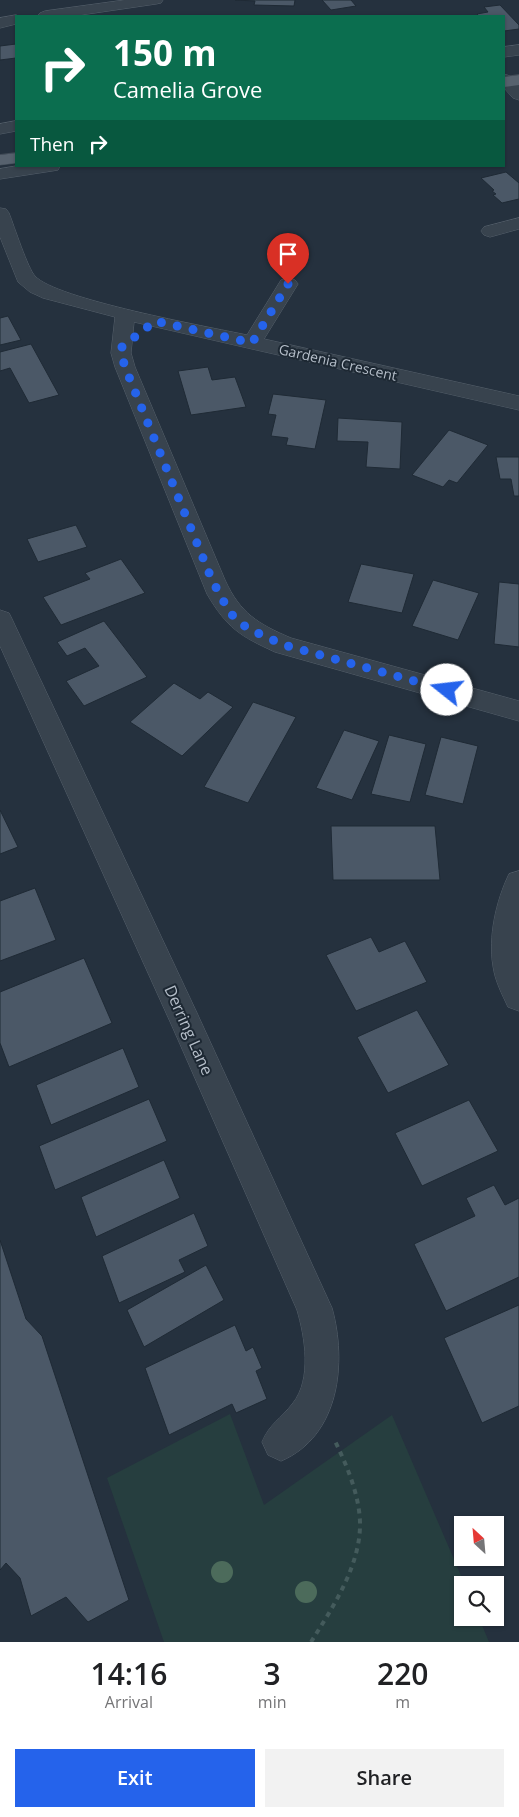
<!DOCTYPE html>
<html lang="en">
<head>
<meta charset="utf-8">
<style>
  :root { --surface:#fff; --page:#f2f2f2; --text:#202124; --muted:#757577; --accent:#2563eb }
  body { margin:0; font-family:"Open Sans",sans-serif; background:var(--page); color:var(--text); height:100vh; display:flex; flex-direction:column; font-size:19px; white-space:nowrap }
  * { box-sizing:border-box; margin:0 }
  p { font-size:16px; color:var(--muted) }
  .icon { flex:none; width:28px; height:28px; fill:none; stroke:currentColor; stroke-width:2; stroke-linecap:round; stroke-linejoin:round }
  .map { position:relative; height:1642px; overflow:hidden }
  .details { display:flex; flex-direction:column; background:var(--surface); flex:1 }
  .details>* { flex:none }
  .hud { position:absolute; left:15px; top:15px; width:490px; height:152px; border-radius:0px; box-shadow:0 1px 4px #0004; background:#0b6e4f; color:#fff; overflow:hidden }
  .needle { width:32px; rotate:334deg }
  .fabs { position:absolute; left:454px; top:1516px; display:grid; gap:10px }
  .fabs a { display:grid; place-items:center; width:50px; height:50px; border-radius:0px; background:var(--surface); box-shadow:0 1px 4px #0004; font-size:25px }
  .pin { position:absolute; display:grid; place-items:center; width:42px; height:42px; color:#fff; margin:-51px -21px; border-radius:50% 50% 50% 0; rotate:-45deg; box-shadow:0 0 5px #0007 }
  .pin .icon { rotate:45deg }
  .me { position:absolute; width:55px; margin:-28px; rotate:286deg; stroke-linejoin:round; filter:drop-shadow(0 0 4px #0008) }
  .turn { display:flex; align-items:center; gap:18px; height:105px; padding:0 15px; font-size:22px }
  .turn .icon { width:65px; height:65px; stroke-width:2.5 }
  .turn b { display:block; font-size:35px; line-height:42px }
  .then { display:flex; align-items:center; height:48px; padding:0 15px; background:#0003; gap:10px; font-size:19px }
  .eta { display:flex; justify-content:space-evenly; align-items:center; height:85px; text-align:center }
  .eta b { font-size:30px; font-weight:600; line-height:35px }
  .button { display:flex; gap:10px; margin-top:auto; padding:10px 15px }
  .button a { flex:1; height:58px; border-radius:0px; background:var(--accent); color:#fff; font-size:20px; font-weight:600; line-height:58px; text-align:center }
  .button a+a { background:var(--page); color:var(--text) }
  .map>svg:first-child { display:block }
  .green { fill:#263e3f }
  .building { fill:#4b5867; stroke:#1f2a35 }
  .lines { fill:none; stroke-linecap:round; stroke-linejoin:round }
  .minor-casing { stroke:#56616c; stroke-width:1 }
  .primary-casing { stroke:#424c57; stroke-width:1 }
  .path { stroke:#445b5c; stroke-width:4; stroke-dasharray:5 5; stroke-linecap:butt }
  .minor { fill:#38434e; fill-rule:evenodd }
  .primary { fill:#57626e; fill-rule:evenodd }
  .tree { fill:#4c6b5b }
  .route { stroke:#2563eb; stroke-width:9; stroke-dasharray:0 16.2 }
  .labels { text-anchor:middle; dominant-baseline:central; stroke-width:4; stroke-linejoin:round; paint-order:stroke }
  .far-street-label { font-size:14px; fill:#b5bec9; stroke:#1d2833 }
  .street-label { font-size:16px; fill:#b5bec9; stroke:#1d2833 }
</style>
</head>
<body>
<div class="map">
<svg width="519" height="1642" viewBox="0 0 519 1642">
  <rect width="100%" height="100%" fill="#25313e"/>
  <path class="green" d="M230 1414 264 1505 392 1415 465 1585H462V1618H479L489 1642H164L107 1478Z"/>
  <g class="building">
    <path d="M235 0H295L294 6 254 5 255 1Z"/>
    <path d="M322 0H351L356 6 331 10Z"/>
    <path d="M500 5 519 25V29L504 31V16H479L477 14 488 12 484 7Z"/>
    <path d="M16 44V58L0 60V46Z"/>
    <path d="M506 172 519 183V199L502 203 493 195 496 194 492 191 494 190 481 178Z"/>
    <path d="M8 316 21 340 0 345V318Z"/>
    <path d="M31 344 59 395 29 403 10 368 0 371V352Z"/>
    <path d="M208 367 212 380 235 377 246 407 191 415 178 371Z"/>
    <path d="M273 394 326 400 315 449 286 445 288 438 271 436 276 415 268 414Z"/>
    <path d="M338 418 402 422 400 469 366 467 368 442 337 441Z"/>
    <path d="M449 430 488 445 457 483 449 480 443 487 412 475Z"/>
    <path d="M496 457H519V496H514L511 479H500Z"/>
    <path d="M76 525 87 547 38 562 27 539Z"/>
    <path d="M121 559 145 593 61 625 43 597 90 579 85 573Z"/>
    <path d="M361 564 414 574 402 613 348 602Z"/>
    <path d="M433 580 479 593 458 640 412 626Z"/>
    <path d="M499 582 519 584V647L494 644Z"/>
    <path d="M104 621 147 677 84 706 66 681 99 666 85 648 67 656 57 642Z"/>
    <path d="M174 683 200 699 208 692 233 707 182 756 130 722Z"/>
    <path d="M253 702 296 717 248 803 204 787Z"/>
    <path d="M344 730 379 741 352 800 316 788Z"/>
    <path d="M389 735 426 744 410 802 371 794Z"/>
    <path d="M441 737 478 746 463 804 425 795Z"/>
    <path d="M0 810 18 847 0 854Z"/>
    <path d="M331 826H435L440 880H333Z"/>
    <path d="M35 888 56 940 0 961V901Z"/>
    <path d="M371 937 379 952 405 941 427 982 356 1011 326 955Z"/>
    <path d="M84 958 112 1023 9 1067 0 1043V992Z"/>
    <path d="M417 1010 449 1065 388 1093 357 1037Z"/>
    <path d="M123 1048 139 1087 51 1125 36 1085Z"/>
    <path d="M149 1099 167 1141 55 1190 39 1146Z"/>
    <path d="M469 1100 498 1151 422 1186 395 1133Z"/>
    <path d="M164 1160 180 1198 96 1237 81 1197Z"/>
    <path d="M494 1185 505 1205 519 1198V1277L446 1311 414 1244 475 1216 466 1198Z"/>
    <path d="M194 1213 208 1246 179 1260 185 1272 119 1303 102 1256Z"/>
    <path d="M0 1240 26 1319 42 1336 129 1600 88 1622 66 1597 31 1616 20 1578 6 1563 0 1570Z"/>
    <path d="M206 1265 224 1300 144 1347 127 1310Z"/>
    <path d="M519 1305V1406L482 1423 444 1338Z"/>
    <path d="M235 1325 246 1351 253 1347 262 1368 256 1371 267 1399 236 1413 232 1404 169 1435 145 1368Z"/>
  </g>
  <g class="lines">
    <defs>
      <g id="minor">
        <path d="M125 0H163L161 3 156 4 74 16H37L40 13 45 11Z"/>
        <path d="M16 15 19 16H16V24L0 28V18Z"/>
        <path d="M519 45V55L504 57V47Z"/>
        <path d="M504 74 510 76 519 85V100L513 98 504 88Z"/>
        <path d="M16 121V131L0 134V124Z"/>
        <path d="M16 166H60L58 170 52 171 0 179V169Z"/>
        <path d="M0 208 6 209 9 213C14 226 28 269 35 276 55 299 209 327 247 335L281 280 288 278 295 280 298 284 264 339 519 396V410L134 322 131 353 135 367 225 580C240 613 258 624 291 638L519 701V721L275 652C240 636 227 628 207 594L115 367 111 353 115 317 43 298 30 292 18 282 0 237Z"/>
        <path d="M519 218V229L490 237 484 235 481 231 484 227Z"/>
        <path d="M0 610 9 613 12 619 197 1013 332 1308C347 1362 340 1436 281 1461L268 1455 262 1442C270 1423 281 1419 293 1403 312 1379 305 1337 297 1310L172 1026 0 646Z"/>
        <path d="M519 871V1011L508 1007C502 994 495 981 493 966 488 937 496 901 509 874Z"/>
      </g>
      <g id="primary">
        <path d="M519 75V85L504 87V77Z"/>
        <path d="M16 153V163L0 165V155Z"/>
      </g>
    </defs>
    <use href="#minor" class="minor-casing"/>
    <use href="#primary" class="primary-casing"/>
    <path class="path" d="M311 1642C333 1607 361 1565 360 1522 359 1494 347 1466 335 1441"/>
    <use href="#minor" class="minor"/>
    <use href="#primary" class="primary"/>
  </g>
  <g class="tree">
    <circle cx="222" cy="1572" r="11"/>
    <circle cx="306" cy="1592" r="11"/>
  </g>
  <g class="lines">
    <path class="route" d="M288 284 252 343 155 321 122 347 121 353 125 367 212 580 230 613 247 628 264 636 284 645 447 690"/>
  </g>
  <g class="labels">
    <g class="far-street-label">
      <text transform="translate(338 362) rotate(13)">Gardenia Crescent</text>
    </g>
    <g class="street-label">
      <text transform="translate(189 1030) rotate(66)">Derring Lane</text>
    </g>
  </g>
</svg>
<div class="fabs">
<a><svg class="needle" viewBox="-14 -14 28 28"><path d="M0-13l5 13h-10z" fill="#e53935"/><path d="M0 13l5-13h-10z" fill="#757577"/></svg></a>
<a><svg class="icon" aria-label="search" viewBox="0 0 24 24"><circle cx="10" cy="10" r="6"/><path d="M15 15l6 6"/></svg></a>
</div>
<div class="pin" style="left:288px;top:284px;background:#d93025"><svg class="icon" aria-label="arrive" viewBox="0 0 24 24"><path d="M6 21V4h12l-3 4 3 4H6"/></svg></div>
<svg class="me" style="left:447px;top:690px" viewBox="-20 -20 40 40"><circle r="19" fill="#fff"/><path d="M0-13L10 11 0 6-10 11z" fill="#2563eb"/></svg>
<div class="hud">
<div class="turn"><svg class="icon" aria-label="right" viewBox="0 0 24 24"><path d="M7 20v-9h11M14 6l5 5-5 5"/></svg><div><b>150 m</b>Camelia Grove</div></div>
<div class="then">Then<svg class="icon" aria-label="right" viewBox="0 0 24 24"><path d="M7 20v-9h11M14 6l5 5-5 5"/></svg></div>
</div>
</div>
<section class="details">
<div class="eta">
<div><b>14:16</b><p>Arrival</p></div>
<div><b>3</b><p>min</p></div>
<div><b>220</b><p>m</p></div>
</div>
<div class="button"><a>Exit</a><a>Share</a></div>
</section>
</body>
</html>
